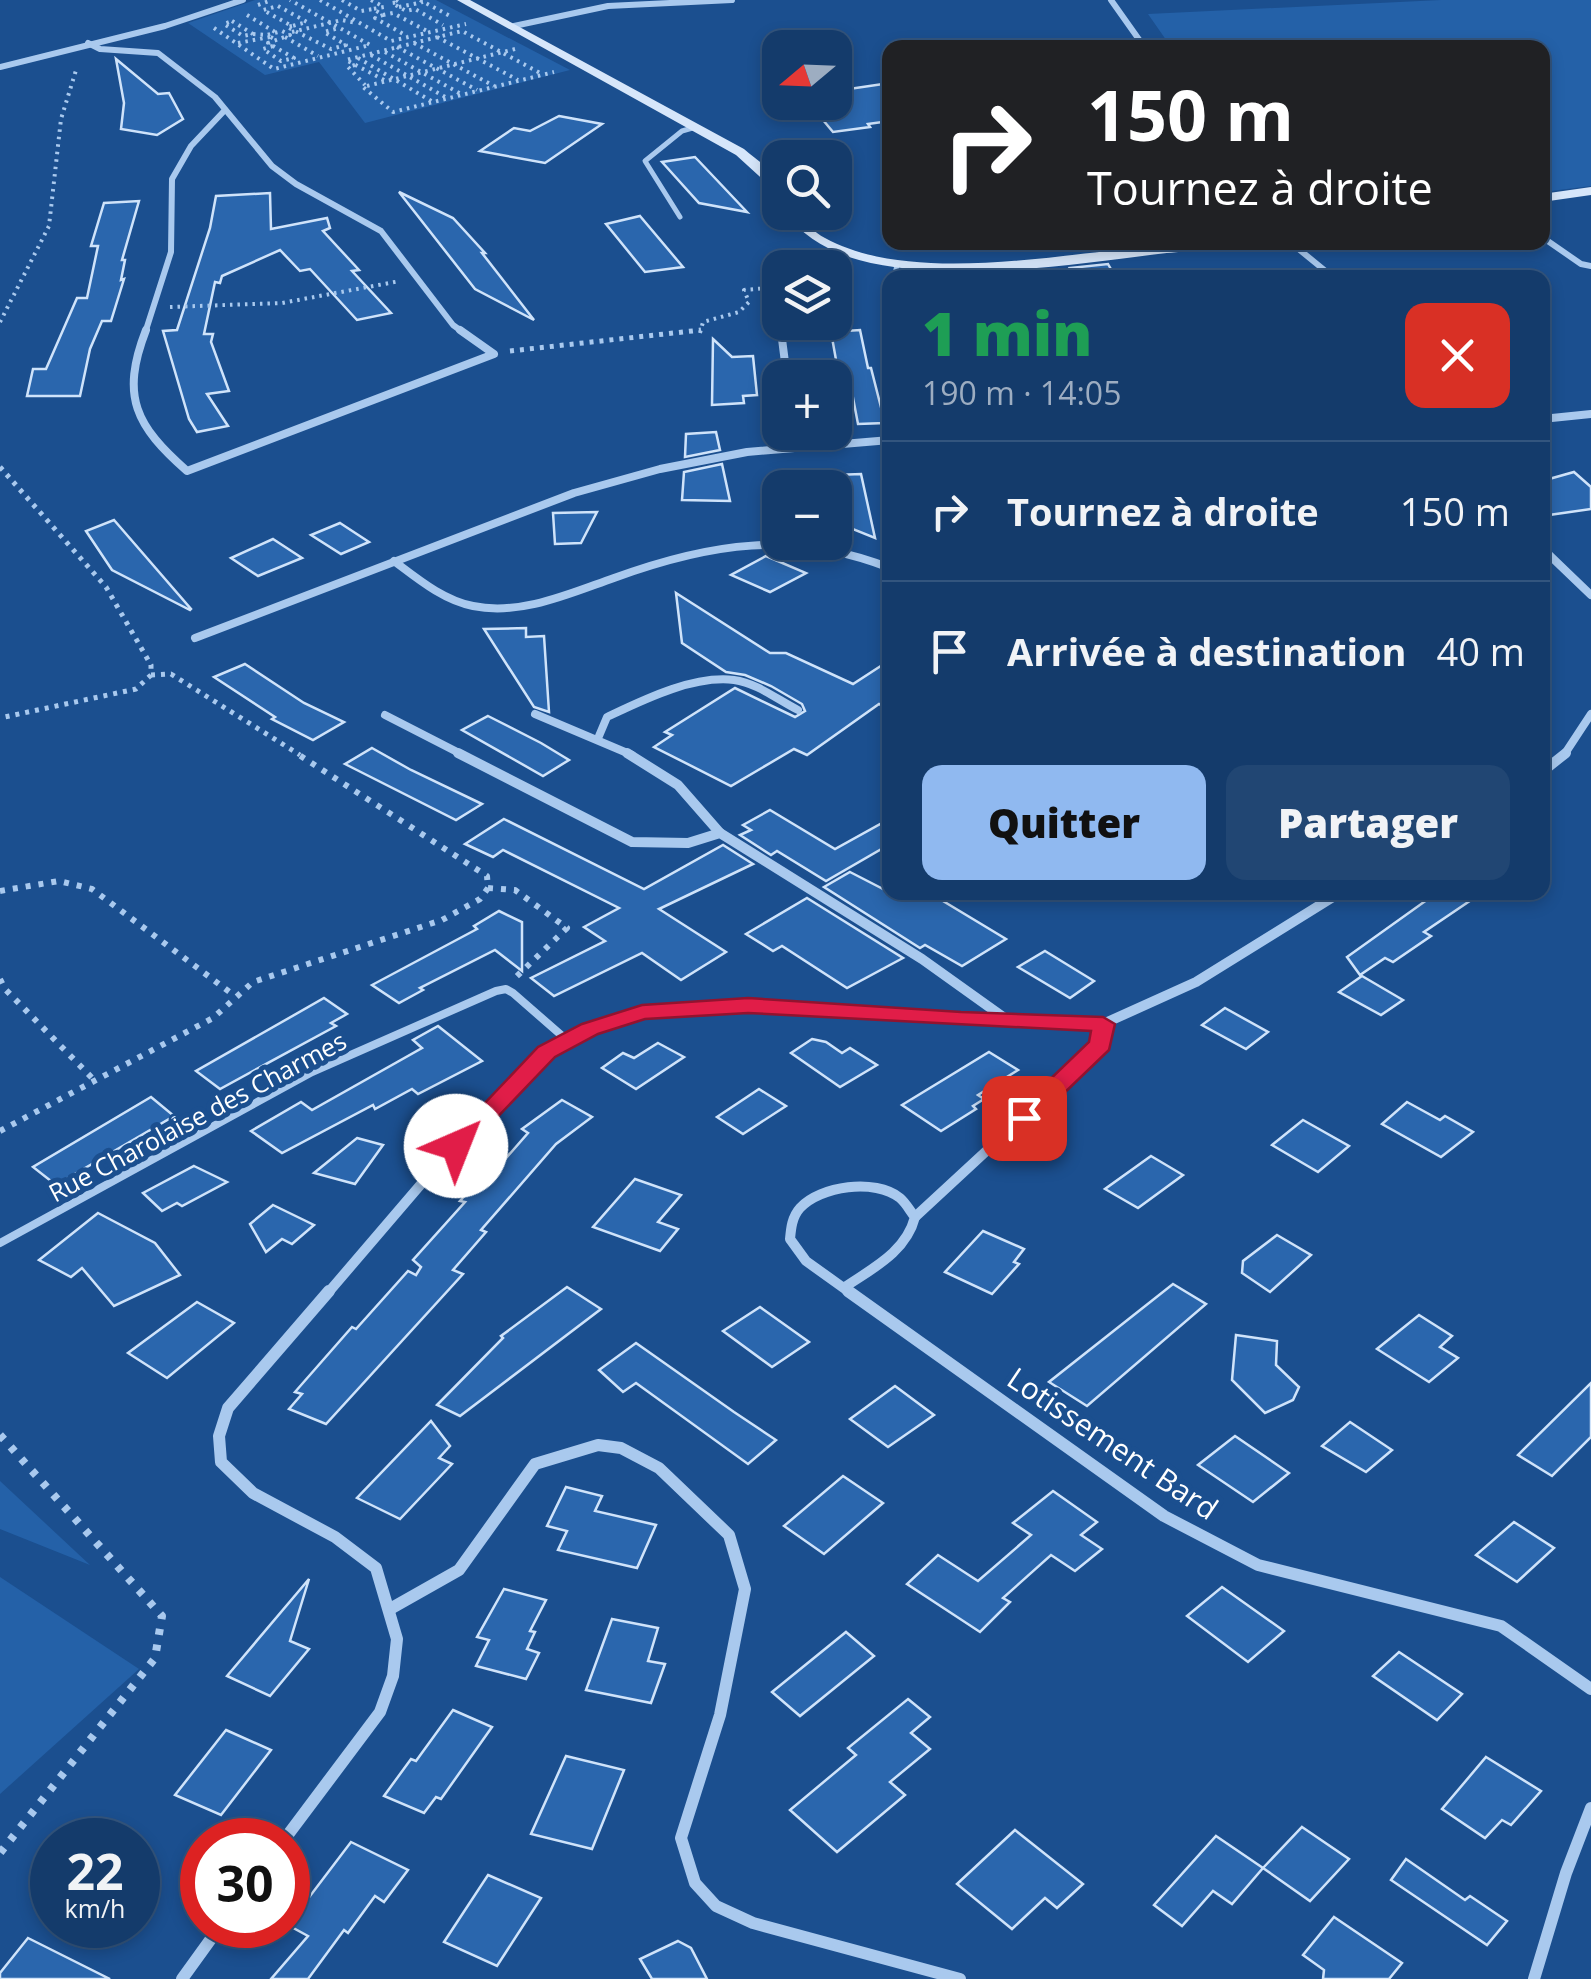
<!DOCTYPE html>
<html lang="fr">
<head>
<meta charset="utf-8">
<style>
  :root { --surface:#143b6b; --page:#214673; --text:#f1f3f6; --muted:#9dadc1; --line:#33557e; --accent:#90b9f0 }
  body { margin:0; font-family:"Open Sans",sans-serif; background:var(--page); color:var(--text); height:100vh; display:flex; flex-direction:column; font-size:38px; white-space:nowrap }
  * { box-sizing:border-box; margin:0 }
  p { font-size:32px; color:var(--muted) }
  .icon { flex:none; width:55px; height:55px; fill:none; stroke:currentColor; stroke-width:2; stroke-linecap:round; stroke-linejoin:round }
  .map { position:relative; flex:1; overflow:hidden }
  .side { position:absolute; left:882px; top:270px; width:668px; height:630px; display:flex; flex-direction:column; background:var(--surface); border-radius:20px; box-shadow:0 5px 15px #0003,0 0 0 2px var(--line) }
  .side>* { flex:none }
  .hud { position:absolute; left:882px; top:40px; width:668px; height:210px; border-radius:20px; box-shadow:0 5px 15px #0003,0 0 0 2px var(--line); background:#202124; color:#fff; overflow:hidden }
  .needle { width:65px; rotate:251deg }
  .buttons { position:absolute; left:762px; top:30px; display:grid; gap:20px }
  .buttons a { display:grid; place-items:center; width:90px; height:90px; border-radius:20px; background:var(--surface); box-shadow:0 5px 15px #0003,0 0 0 2px var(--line); font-size:50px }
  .speed { position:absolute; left:30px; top:1818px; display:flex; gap:20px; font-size:50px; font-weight:700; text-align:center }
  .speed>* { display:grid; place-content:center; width:130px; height:130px; border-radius:50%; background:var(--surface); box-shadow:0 5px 15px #0003,0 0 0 2px var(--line); line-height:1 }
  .speed small { font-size:25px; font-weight:400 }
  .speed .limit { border:15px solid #d22; background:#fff; color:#111 }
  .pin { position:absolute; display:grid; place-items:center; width:85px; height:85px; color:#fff; margin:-42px; border-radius:20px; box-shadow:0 5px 15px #0006 }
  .me { position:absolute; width:110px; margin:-55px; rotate:44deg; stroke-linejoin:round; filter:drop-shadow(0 0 8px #0008) }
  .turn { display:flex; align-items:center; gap:35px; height:210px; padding:0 40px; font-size:45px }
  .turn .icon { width:130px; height:130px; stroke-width:2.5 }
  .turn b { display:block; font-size:70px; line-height:85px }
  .round { display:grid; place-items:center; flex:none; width:105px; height:105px; border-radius:20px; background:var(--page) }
  .head { display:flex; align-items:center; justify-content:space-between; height:170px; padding:0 40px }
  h1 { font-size:60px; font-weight:800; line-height:75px; color:#1e9e55 }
  .action { display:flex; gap:20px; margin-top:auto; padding:20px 40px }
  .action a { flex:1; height:115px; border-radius:20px; background:var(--accent); color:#111; font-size:40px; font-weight:800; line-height:115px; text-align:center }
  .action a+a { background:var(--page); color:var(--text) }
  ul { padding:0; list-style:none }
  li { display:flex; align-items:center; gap:30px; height:140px; padding:0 40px; border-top:2px solid var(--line) }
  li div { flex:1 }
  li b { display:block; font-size:38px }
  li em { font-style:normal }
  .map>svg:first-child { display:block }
  .green { fill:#2461a8 }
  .building { fill:#2a66ad; stroke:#cfe3fa; stroke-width:2.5 }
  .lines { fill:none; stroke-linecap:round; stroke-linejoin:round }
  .path-far3 { stroke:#a9c9ee; stroke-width:4; stroke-dasharray:2.5 5; stroke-linecap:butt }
  .path-far2 { stroke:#a9c9ee; stroke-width:5; stroke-dasharray:4 6; stroke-linecap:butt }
  .path-far1 { stroke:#a9c9ee; stroke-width:6; stroke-dasharray:5 8; stroke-linecap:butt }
  .path { stroke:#a9c9ee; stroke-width:8; stroke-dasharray:6 10; stroke-linecap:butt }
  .lane-far1 { stroke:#a9c9ee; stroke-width:5 }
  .lane { stroke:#a9c9ee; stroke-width:8 }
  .street-far3 { stroke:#a9c9ee; stroke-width:6 }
  .street-far2 { stroke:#a9c9ee; stroke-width:8 }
  .street-far1 { stroke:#a9c9ee; stroke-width:10 }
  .street { stroke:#a9c9ee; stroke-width:12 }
  .secondary { fill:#d6e6fa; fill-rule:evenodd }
  .route { fill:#e11d48; stroke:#92132f; stroke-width:2.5 }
  .labels { text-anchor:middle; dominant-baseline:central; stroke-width:10; stroke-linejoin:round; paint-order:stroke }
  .street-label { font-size:25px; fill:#fff; stroke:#1b4f8f }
  .near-street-label { font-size:30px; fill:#fff; stroke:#1b4f8f }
</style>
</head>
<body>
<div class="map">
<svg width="1591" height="1979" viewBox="0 0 1591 1979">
  <rect width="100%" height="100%" fill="#1b4f8f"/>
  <g class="green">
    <path d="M255 0H436L570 70 365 123 319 62 265 75 188 23Z"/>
    <path d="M1441 0H1591V186L1543 192 1542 48 1171 47 1148 14Z"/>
    <path d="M0 1481 90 1565 0 1529Z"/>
    <path d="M0 1577 139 1669 0 1794Z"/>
  </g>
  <g class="building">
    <path d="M116 59 158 94 169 93 183 119 157 135 121 129 124 103Z"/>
    <path d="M890 83V121L868 124 870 127 833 132 808 102H835V91Z"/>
    <path d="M559 116 602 124 545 163 480 151 514 128 530 131Z"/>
    <path d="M695 157 747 212 699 203 662 162Z"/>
    <path d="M399 192 453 218 485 253H482L534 320 475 289Z"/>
    <path d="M270 193 271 229 327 218 330 228 323 231 359 270 352 271 391 313 357 320 310 269 300 271 280 250 222 276 220 283 215 282 204 334H213L211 342 229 391 207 394 228 426 197 432 189 419 163 331 177 330 210 228 216 196Z"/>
    <path d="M139 201 122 260H125L121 280 124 279 111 321H102L90 349 80 396H27L33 369H46L77 298H87L98 246H91L104 203Z"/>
    <path d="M640 216 683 267 645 272 606 224Z"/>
    <path d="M1108 264 1116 278H1077L1070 268Z"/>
    <path d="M860 330 868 368H871L885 423 858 424 850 382H840L831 332Z"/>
    <path d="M713 339 732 357 753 356 757 395 743 396 744 403 712 405Z"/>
    <path d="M716 432 720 450 685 457 686 434Z"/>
    <path d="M722 464 730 501 682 500 684 472Z"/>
    <path d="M1574 472 1591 487V509L1542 516V481Z"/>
    <path d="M861 474 875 538 853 529 835 537V475Z"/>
    <path d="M597 512 581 543 555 544 553 513Z"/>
    <path d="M114 520 191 609 190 610 112 570 86 531Z"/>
    <path d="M340 523 369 542 341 554 311 535Z"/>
    <path d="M273 539 302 558 258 576 231 558Z"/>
    <path d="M766 556 806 573 770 592 731 575Z"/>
    <path d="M676 593 770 653H786L853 684 890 660V709L879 704 807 755 794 749 731 786 654 747 672 735 665 732 735 688 795 717 805 711 802 704 771 686 745 675 726 672 682 643Z"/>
    <path d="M526 628V637L544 636 549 712 534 707 484 629Z"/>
    <path d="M245 664 304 703 344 722 313 740 272 719 275 717 214 677Z"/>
    <path d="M488 716 541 743 569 760 543 776 462 730Z"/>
    <path d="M372 748 411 770 482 804 456 820 345 764Z"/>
    <path d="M770 810 835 849 884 822 890 832V844L826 881 777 851 771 855 740 835 751 830 743 825Z"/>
    <path d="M504 819 644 889 723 845 753 864 659 909 726 952 681 980 642 953 554 996 531 978 605 941 584 927 619 908 503 850 493 857 465 844Z"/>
    <path d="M850 872 889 892H928L1006 939 962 966 925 945 920 948 824 887Z"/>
    <path d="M1438 892H1483L1424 932 1431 936 1393 962 1385 958 1360 975 1347 957Z"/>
    <path d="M807 898 903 958 847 988 782 946 773 951 746 934Z"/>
    <path d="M499 911 522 922V971L495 950 420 988 423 990 399 1003 372 985 477 929 474 926Z"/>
    <path d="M1045 951 1094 981 1070 998 1018 967Z"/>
    <path d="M1362 976 1403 1000 1381 1015 1339 992Z"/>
    <path d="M324 998 347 1014 331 1023 336 1026 220 1089 196 1071Z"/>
    <path d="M1225 1008 1268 1032 1246 1049 1202 1025Z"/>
    <path d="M438 1026 482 1061 418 1094 412 1089 375 1109 373 1105 282 1153 251 1131 301 1102 312 1110 422 1048 413 1040Z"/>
    <path d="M812 1039 826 1042 842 1053 850 1048 877 1065 840 1087 791 1053Z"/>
    <path d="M658 1043 684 1057 636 1089 602 1068 623 1053 634 1058Z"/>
    <path d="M989 1052 1018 1070 978 1095 984 1099 973 1106 976 1109 941 1131 902 1105Z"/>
    <path d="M759 1089 786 1106 743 1134 717 1117Z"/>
    <path d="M151 1097 174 1116 56 1185 33 1167Z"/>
    <path d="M562 1100 592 1117 556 1144 481 1230 486 1232 453 1270 463 1274 326 1424 289 1409 302 1394 295 1392 352 1327 356 1329 408 1271 416 1275 421 1267 413 1260 465 1202 460 1201 479 1180 485 1182 528 1133 522 1129Z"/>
    <path d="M1407 1102 1440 1120 1445 1116 1473 1132 1441 1157 1382 1124Z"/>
    <path d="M1303 1120 1349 1146 1318 1172 1272 1145Z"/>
    <path d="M357 1138 383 1145 355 1184 314 1173Z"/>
    <path d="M1151 1156 1183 1175 1138 1208 1105 1189Z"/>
    <path d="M194 1166 227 1182 182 1206 177 1203 162 1211 143 1193Z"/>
    <path d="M635 1179 681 1195 658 1222 678 1229 660 1251 593 1227Z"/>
    <path d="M273 1205 314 1225 292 1244 282 1239 266 1252 250 1224Z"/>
    <path d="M98 1213 155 1243 180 1275 114 1306 82 1268 71 1277 39 1260Z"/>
    <path d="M983 1231 1024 1249 1014 1262 1019 1264 992 1294 945 1272Z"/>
    <path d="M1277 1235 1311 1255 1270 1292 1242 1273 1243 1261Z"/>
    <path d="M1173 1284 1206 1304 1087 1406 1049 1382Z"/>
    <path d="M567 1287 601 1309 460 1416 437 1405 503 1338 501 1336Z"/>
    <path d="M197 1302 234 1323 167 1378 128 1353Z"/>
    <path d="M760 1307 809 1342 772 1367 723 1331Z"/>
    <path d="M1419 1315 1452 1336 1440 1347 1458 1358 1429 1382 1377 1349Z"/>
    <path d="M1236 1335 1277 1341 1276 1365 1299 1387 1293 1400 1265 1413 1232 1380Z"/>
    <path d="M636 1343 734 1412 776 1440 748 1464 636 1383 623 1392 599 1370Z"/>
    <path d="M1591 1383V1437L1552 1476 1518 1455Z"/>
    <path d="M895 1386 934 1415 888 1447 850 1419Z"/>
    <path d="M431 1421 450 1446 439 1458 452 1464 400 1519 357 1498Z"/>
    <path d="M1350 1422 1392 1450 1366 1472 1322 1446Z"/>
    <path d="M1235 1436 1289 1473 1253 1502 1198 1465Z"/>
    <path d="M843 1476 883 1503 824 1554 784 1526Z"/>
    <path d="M566 1487 602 1496 595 1511 656 1525 637 1568 558 1550 567 1531 547 1526Z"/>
    <path d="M1053 1491 1097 1522 1081 1535 1102 1549 1075 1571 1051 1555 1003 1598 1010 1602 980 1632 907 1584 938 1555 978 1581 1031 1535 1013 1523Z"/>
    <path d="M1514 1522 1554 1548 1517 1582 1476 1555Z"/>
    <path d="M309 1579 290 1641 309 1649 270 1696 227 1676Z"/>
    <path d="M1222 1587 1284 1631 1248 1662 1187 1616Z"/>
    <path d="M504 1589 546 1600 530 1631 535 1632 527 1649 539 1653 526 1679 476 1666 489 1640 477 1637Z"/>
    <path d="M612 1619 658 1628 648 1661 665 1664 651 1703 586 1690Z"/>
    <path d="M846 1632 874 1656 800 1716 772 1692Z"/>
    <path d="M1399 1652 1462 1694 1437 1720 1373 1676Z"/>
    <path d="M908 1699 930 1717 911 1733 930 1749 890 1782 905 1795 837 1852 790 1810 856 1755 848 1748Z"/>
    <path d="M453 1710 492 1727 441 1799 436 1797 424 1813 384 1796 411 1759 416 1761Z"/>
    <path d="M226 1730 271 1750 221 1815 175 1795Z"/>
    <path d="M566 1756 624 1770 592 1849 531 1834Z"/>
    <path d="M1486 1757 1541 1791 1511 1825 1502 1820 1485 1838 1442 1809Z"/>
    <path d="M1302 1827 1349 1859 1310 1901 1263 1868Z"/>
    <path d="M1015 1830 1083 1884 1057 1908 1045 1898 1012 1929 957 1884Z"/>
    <path d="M1216 1836 1263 1868 1232 1904 1213 1891 1182 1926 1154 1905Z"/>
    <path d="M351 1842 408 1870 384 1902 375 1896 348 1933 344 1930 308 1979H271L308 1936 288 1925Z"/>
    <path d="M1406 1859 1465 1900 1470 1896 1507 1921 1487 1945 1391 1880Z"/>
    <path d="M488 1875 541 1898 497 1966 444 1942Z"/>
    <path d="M1334 1917 1402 1963 1389 1979H1323L1324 1970 1303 1955Z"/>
    <path d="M28 1938 110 1979H0V1973Z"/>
    <path d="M678 1941 691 1948 707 1979H652L640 1959Z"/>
  </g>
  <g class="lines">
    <g class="path-far3">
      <path d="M320 0 391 41 466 24"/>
      <path d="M342 0 361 11 373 9"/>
      <path d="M371 0 384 7 373 9 383 15 393 13 429 32"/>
      <path d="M396 0 399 2 392 3 406 11 415 9 443 25"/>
      <path d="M420 0 450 16"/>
      <path d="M258 5 272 0"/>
      <path d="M278 6 307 22 292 26 263 10Z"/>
      <path d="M399 7 423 2"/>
      <path d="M247 15 275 32"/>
      <path d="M383 15 375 18 407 36"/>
      <path d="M232 21 253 34 243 36 224 24Z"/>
      <path d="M292 26 287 27 331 49 346 45 324 32 339 28"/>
      <path d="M214 28 274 69 370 45 290 0"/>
      <path d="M292 32 342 20 357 23"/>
      <path d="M253 34 267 35"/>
      <path d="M285 37 318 56"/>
      <path d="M437 37 518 80"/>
      <path d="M238 43 270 37"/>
      <path d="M414 43 494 86"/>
      <path d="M273 46 263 49 281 61 294 58 268 43 290 35 282 31 267 35 274 39"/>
      <path d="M397 47 477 90"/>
      <path d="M515 49 363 87 393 112 554 72"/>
      <path d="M385 52 461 94"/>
      <path d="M371 55 447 98"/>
      <path d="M358 58 433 102"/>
      <path d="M355 65 348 67 365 85"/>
      <path d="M384 80 346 60 462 31 542 74"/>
      <path d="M835 279 854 277"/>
      <path d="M170 307 282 303 400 281"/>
      <path d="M0 322 49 226 61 119 77 67"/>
      <path d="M700 333 703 322 739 312 749 302 744 290 780 287"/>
    </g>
    <g class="path-far2">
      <path d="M510 351 701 330"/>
      <path d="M0 467 106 587 151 665V675L136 689 0 718"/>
      <path d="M151 675 171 674 300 755"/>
    </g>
    <g class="path-far1">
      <path d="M488 888 515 890 567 928 515 978"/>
      <path d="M0 891 59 881 92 889 235 996"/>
      <path d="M0 979 5 989 95 1081"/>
      <path d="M0 1131 213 1018 253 982 442 920 480 899 488 888 487 876 296 753"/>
    </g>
    <path class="path" d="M0 1435 162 1616 155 1658 0 1853"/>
    <g class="lane-far1">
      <path d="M680 217 645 161 682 131 696 127"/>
      <path d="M894 278 897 265"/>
    </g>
    <path class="lane" d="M0 1243 312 1072 496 991 506 989 513 993 568 1041"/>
    <g class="street-far3">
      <path d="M1111 0 1145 48"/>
      <path d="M514 26 608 6 732 0"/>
      <path d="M88 43 100 49 158 53 215 97 272 166 296 184 381 231 453 325 464 333"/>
      <path d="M0 67 165 26 243 0"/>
      <path d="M1542 237 1581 264 1591 266"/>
      <path d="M1290 242 1334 278"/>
      <path d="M145 333 171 252 172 179 191 146 225 110"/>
    </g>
    <g class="street-far2">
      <path d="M146 330C120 397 136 426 187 471L494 354 460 330"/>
      <path d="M782 339 787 378"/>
      <path d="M1542 419 1591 414"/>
      <path d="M1542 548 1591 595"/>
      <path d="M394 561C418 579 443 600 473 606 521 616 571 593 614 578 710 543 793 530 890 568"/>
      <path d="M195 638 574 493 660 469 747 452 890 440"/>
      <path d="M535 714 632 755"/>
      <path d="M385 715 463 755"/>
      <path d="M599 736 607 717C643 700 693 675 734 680 757 683 778 700 798 710"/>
      <path d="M1564 755 1591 714"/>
    </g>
    <g class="street-far1">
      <path d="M458 753 632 842 688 843 720 833 922 959 1006 1019"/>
      <path d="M627 753 678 785 720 833"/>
      <path d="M1542 772 1566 753"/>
      <path d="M915 1217 1101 1045 1103 1024"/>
      <path d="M845 1287C873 1268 906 1252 915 1217 910 1211 906 1203 900 1198 875 1178 820 1186 800 1208 792 1217 791 1228 790 1239L806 1261 852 1294"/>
      <path d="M327 1294 434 1169 546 1052 590 1029 642 1012 748 1005 1103 1024 1196 982 1341 892"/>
    </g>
    <g class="street">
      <path d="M848 1291 1164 1516 1258 1565 1501 1626 1591 1689"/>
      <path d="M390 1609 459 1570 535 1464 598 1445 621 1448 659 1468 729 1535 745 1589 720 1715 681 1838 695 1883 716 1906 753 1923 960 1979"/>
      <path d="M284 1840 380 1712 393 1676 397 1639 376 1568 335 1537 253 1493 221 1462 219 1436 228 1408 329 1291"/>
      <path d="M182 1979 221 1925"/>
      <path d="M1534 1979 1566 1873 1591 1808"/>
    </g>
    <g class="secondary">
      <path d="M457 0H470L744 149C760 163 780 173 780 195L736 155Z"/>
      <path d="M1591 187V195L1542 202V194Z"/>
      <path d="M783 212H797C805 221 814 233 825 238 926 293 1106 242 1217 242 1200 252 1171 252 1150 255 1064 266 944 283 859 260 827 251 805 237 783 212Z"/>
    </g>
  </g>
  <path class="route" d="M748 998 961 1012 1103 1017 1115 1024 1109 1050 1033 1123H1016L1012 1118 1016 1112 1089 1042 1091 1031 748 1013 645 1019 598 1034 555 1057 465 1151H448L444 1146 538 1047 582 1024 642 1005Z"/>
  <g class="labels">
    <g class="street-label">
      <text transform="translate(197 1116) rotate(-28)">Rue Charolaise des Charmes</text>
    </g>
    <g class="near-street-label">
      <text transform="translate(1113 1443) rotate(34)">Lotissement Bard</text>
    </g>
  </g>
</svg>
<div class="buttons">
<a><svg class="needle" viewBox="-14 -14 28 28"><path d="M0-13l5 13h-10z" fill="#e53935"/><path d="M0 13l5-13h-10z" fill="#9dadc1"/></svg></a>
<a><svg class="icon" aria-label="search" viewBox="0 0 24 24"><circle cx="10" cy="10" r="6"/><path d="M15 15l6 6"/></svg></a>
<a><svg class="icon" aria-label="layers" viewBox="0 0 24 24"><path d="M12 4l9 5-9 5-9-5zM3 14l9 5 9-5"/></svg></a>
<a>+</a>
<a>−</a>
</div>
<div class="speed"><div>22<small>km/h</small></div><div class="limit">30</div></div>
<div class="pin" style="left:1024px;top:1118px;background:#d93025"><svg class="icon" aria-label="arrive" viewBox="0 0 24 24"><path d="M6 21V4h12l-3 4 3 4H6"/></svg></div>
<svg class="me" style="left:456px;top:1146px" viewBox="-20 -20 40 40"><circle r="19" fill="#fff"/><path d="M0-13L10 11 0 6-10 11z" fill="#e11d48"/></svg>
<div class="hud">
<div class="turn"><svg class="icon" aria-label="right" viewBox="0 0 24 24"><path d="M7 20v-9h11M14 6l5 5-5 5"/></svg><div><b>150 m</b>Tournez à droite</div></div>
</div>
<section class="side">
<div class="head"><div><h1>1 min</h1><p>190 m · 14:05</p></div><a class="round" style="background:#d93025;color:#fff"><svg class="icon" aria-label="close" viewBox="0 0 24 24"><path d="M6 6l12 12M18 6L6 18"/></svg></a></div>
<ul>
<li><svg class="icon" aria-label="right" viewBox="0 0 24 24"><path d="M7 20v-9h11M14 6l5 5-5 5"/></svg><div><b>Tournez à droite</b></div><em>150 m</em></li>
<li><svg class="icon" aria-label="arrive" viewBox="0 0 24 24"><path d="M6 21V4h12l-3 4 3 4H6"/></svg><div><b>Arrivée à destination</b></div><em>40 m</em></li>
</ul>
<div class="action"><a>Quitter</a><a>Partager</a></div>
</section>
</div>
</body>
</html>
